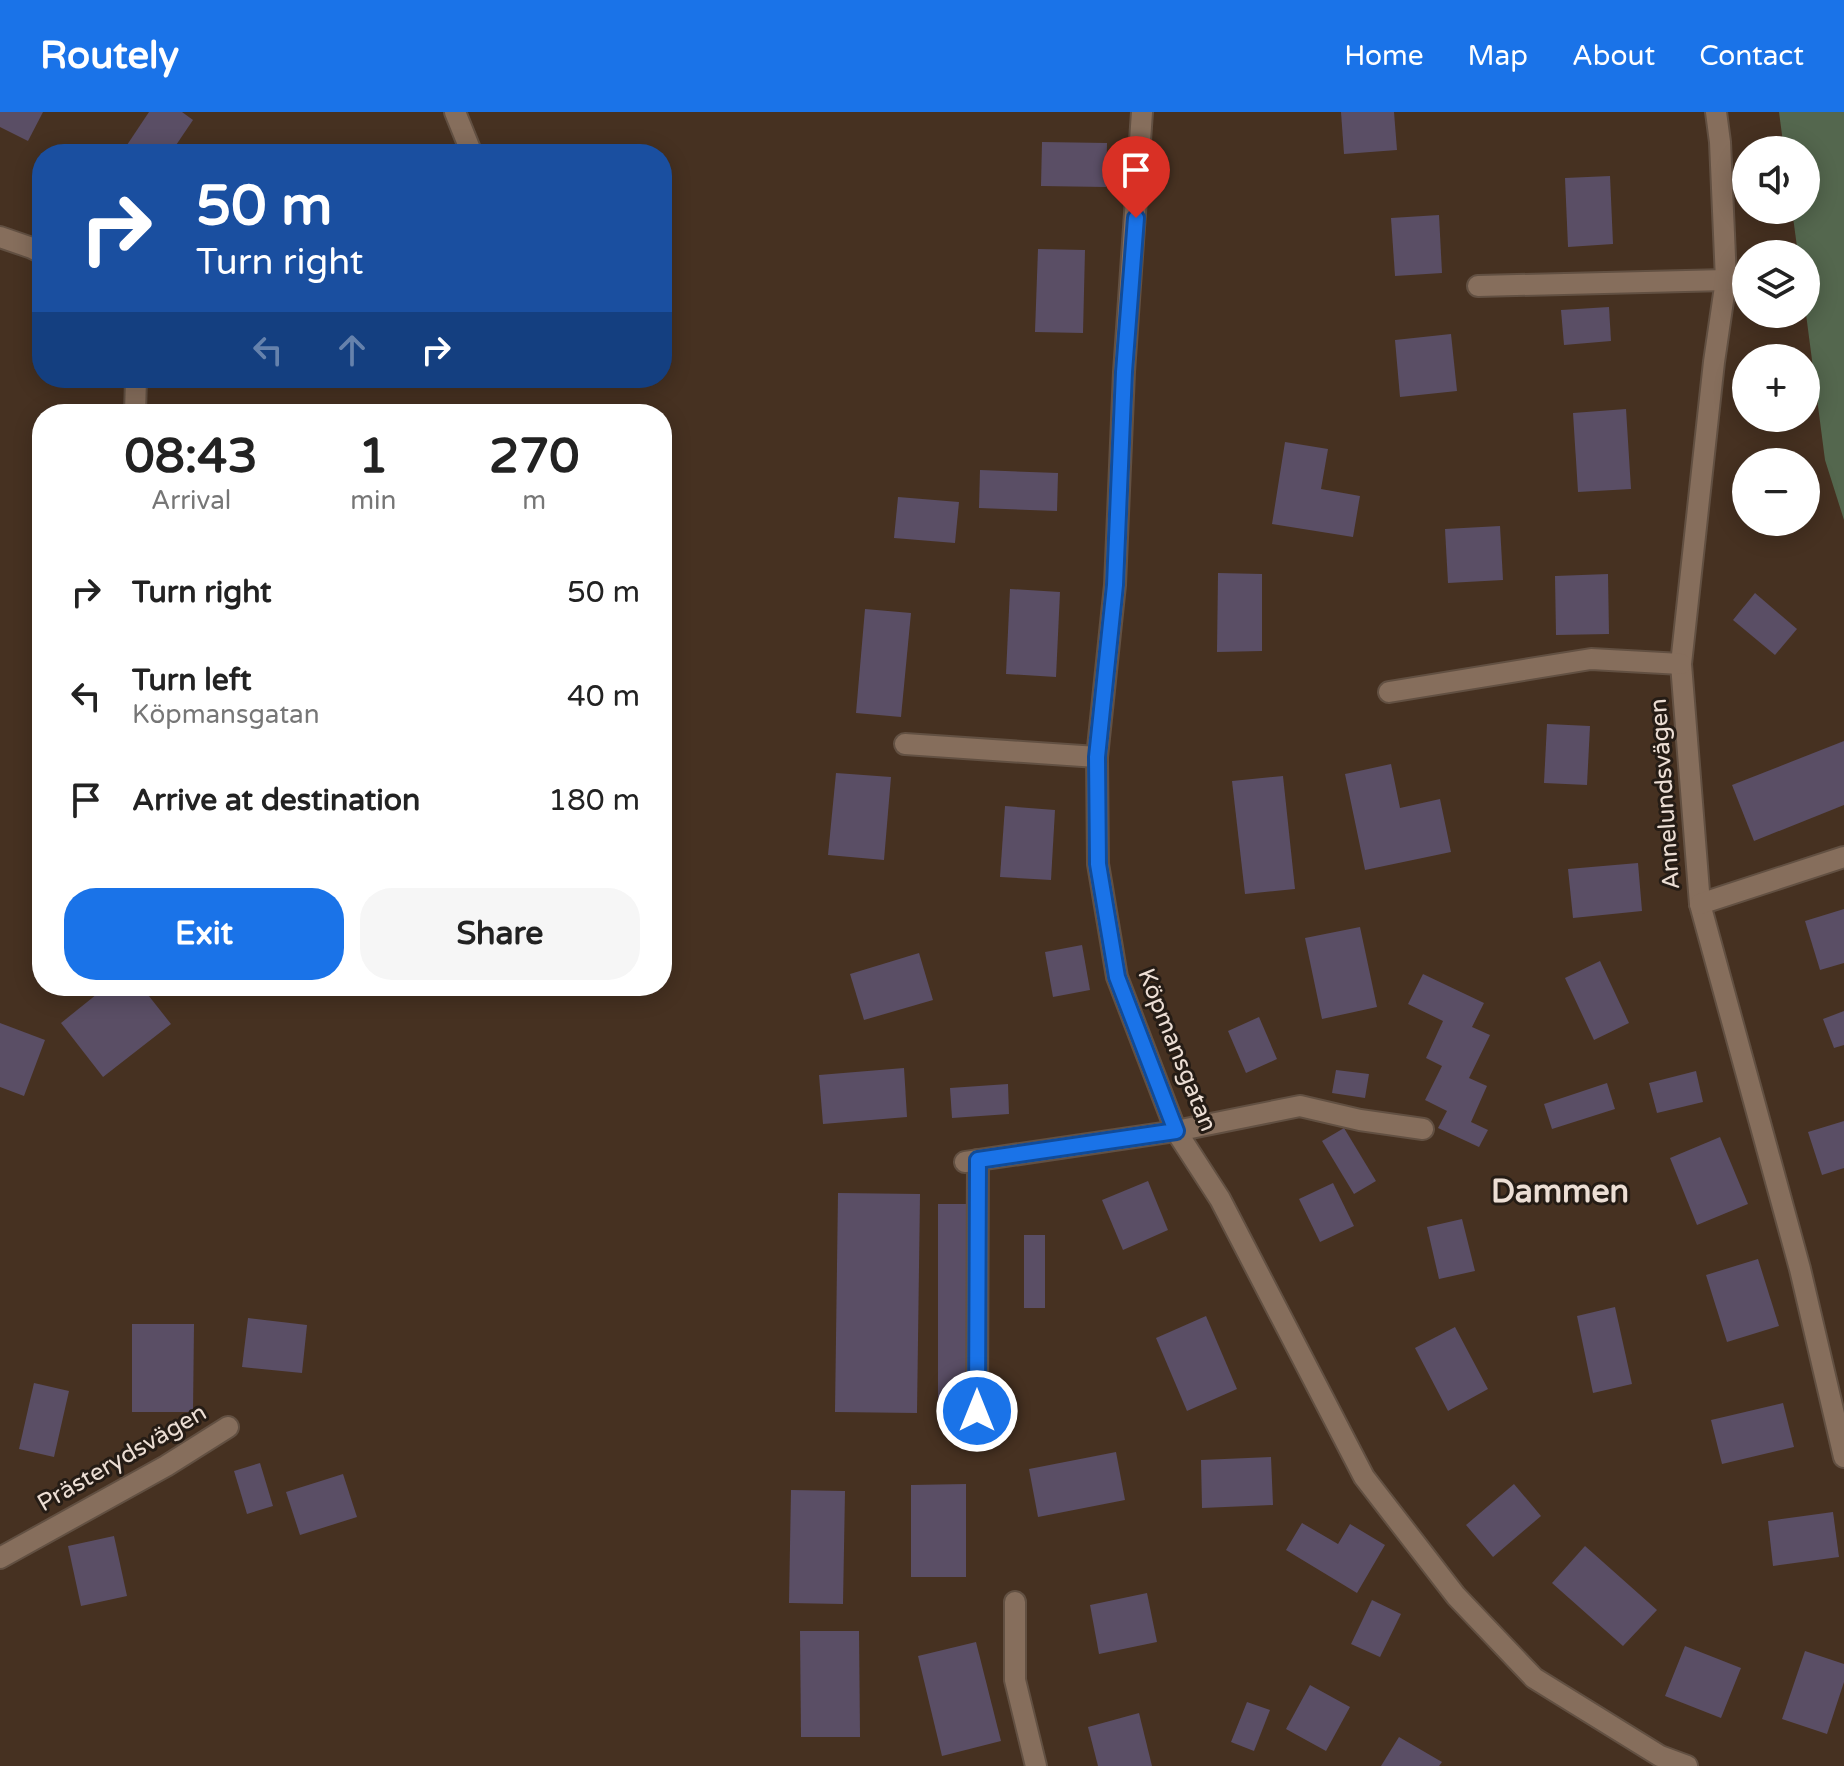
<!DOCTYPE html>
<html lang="en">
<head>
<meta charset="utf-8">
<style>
  :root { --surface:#fff; --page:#f6f6f6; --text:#222; --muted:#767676; --accent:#1a73e8 }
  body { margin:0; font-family:"Varela Round",sans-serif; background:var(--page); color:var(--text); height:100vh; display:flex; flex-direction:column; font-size:30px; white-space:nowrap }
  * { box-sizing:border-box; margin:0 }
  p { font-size:26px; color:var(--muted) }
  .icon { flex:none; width:44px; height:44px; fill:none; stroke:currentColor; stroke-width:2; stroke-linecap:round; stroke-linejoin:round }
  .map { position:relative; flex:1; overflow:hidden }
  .drawer { position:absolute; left:32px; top:292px; width:640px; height:592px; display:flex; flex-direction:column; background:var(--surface); border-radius:32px; box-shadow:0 4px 20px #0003 }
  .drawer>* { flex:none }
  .banner { position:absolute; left:32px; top:32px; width:640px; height:244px; border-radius:32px; box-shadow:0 4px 20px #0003; background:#1a4fa0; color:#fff; overflow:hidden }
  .tools { position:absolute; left:1732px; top:24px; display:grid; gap:16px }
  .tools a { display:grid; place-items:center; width:88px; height:88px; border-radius:50%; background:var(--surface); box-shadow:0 4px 20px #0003; font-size:40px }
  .pin { position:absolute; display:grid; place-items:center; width:68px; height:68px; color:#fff; margin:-82px -34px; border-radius:50% 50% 50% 0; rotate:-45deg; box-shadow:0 0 8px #0007 }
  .pin .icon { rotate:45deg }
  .me { position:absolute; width:88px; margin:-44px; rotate:0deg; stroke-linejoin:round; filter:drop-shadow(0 0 6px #0008) }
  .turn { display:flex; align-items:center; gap:28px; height:168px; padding:0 32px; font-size:36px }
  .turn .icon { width:104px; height:104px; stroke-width:2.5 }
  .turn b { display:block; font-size:56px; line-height:68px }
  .lanes { display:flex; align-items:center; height:76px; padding:0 32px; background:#0003; justify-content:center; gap:40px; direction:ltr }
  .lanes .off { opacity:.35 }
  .eta { display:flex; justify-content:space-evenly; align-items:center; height:136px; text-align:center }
  .eta b { font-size:48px; font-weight:700; line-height:56px }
  .cta { display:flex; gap:16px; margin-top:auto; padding:16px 32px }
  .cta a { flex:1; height:92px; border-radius:32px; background:var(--accent); color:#fff; font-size:32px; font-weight:700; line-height:92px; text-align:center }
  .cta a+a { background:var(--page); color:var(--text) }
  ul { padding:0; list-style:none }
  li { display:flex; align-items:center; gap:24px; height:104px; padding:0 32px }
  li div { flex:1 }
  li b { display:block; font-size:30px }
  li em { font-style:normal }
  header { display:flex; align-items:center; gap:48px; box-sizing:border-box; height:112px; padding:0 40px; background:var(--accent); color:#fff }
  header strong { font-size:38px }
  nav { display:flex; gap:44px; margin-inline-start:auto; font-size:28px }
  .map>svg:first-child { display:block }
  .green { fill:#54674e }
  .building { fill:#5a4e65 }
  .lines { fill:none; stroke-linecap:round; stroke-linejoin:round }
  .minor-casing { stroke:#625042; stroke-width:24 }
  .minor { stroke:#866e5c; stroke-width:20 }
  .route-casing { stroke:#114b97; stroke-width:20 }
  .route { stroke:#1a73e8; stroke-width:14 }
  .labels { text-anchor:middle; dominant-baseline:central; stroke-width:6; stroke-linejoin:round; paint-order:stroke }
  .street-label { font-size:24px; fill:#ecded4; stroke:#251c15 }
  .district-label { font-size:32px; font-weight:bold; fill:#ecded4; stroke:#251c15 }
</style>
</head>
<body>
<header>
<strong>Routely</strong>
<nav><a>Home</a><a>Map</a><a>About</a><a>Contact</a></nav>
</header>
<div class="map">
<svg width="1844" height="1654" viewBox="0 0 1844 1654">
  <rect width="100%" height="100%" fill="#463121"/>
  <path class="green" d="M1779 0H1844V408L1825 348 1806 202V142H1798L1792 98H1806V38H1784Z"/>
  <g class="building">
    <path d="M0 0H43L28 29 0 15Z"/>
    <path d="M149 0H182L193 8 170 42H134L125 36Z"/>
    <path d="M1341 0H1394L1397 38 1344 42Z"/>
    <path d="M1042 30 1107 31 1106 75 1041 74Z"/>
    <path d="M1610 64 1613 132 1568 135 1565 66Z"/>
    <path d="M1439 103 1442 161 1395 164 1391 106Z"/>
    <path d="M1038 137 1085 138 1083 221 1035 220Z"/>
    <path d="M1609 195 1611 229 1564 233 1561 198Z"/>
    <path d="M1451 222 1457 279 1400 285 1395 228Z"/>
    <path d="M1626 297 1631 377 1578 380 1573 301Z"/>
    <path d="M1285 330 1328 337 1321 377 1360 384 1353 425 1272 412Z"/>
    <path d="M980 358 1058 361 1057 399 979 396Z"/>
    <path d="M898 385 959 390 955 431 894 426Z"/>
    <path d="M1500 414 1503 468 1448 471 1445 417Z"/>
    <path d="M1218 461 1262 462V539L1217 540Z"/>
    <path d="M1608 462 1609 522 1556 523 1555 464Z"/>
    <path d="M1010 477 1060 480 1056 565 1006 562Z"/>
    <path d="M1755 481 1797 517 1775 543 1733 508Z"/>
    <path d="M865 497 911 501 901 605 856 601Z"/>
    <path d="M1547 612 1590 614 1587 673 1544 671Z"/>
    <path d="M1844 629V693L1754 729 1732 673Z"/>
    <path d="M1391 652 1400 696 1440 687 1451 740 1365 758 1345 662Z"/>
    <path d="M836 661 891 665 884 748 828 743Z"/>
    <path d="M1283 664 1295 777 1245 782 1232 669Z"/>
    <path d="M1005 694 1055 698 1051 768 1000 765Z"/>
    <path d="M1638 751 1642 799 1573 806 1568 757Z"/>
    <path d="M1844 797V851L1820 858 1805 809Z"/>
    <path d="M1360 815 1377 895 1322 907 1305 826Z"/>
    <path d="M1082 833 1090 878 1053 885 1045 840Z"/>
    <path d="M919 841 933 888 864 908 850 862Z"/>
    <path d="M1600 849 1629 911 1594 928 1565 866Z"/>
    <path d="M1423 862 1484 891 1472 915 1490 923 1469 966 1487 974 1471 1010 1488 1018 1479 1035 1438 1016 1447 999 1425 988 1442 954 1426 946 1443 909 1408 892Z"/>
    <path d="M107 874H141L171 912 103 965 61 911Z"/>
    <path d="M1844 899V933L1834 936 1823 907Z"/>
    <path d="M1259 905 1277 947 1246 961 1228 919Z"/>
    <path d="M0 911 45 928 24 984 0 975Z"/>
    <path d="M904 956 907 1005 823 1012 819 963Z"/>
    <path d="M1336 958 1369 962 1365 986 1332 981Z"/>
    <path d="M1696 959 1703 990 1657 1001 1649 971Z"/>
    <path d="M1607 971 1615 997 1552 1017 1544 992Z"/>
    <path d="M1008 972 1009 1002 952 1006 950 976Z"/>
    <path d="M1844 1009V1056L1822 1063 1808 1020Z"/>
    <path d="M1344 1016 1376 1069 1354 1082 1322 1029Z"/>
    <path d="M1720 1025 1748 1092 1697 1113 1670 1046Z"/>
    <path d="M1148 1069 1168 1118 1123 1138 1102 1088Z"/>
    <path d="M1333 1071 1354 1114 1320 1130 1299 1087Z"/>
    <path d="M838 1081 920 1082 917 1301 835 1300Z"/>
    <rect x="938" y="1092" width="31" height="208"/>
    <path d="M1462 1107 1475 1159 1439 1167 1427 1115Z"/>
    <rect x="1024" y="1123" width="21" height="73"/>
    <path d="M1758 1147 1779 1214 1727 1230 1706 1163Z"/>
    <path d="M1615 1195 1632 1272 1593 1281 1577 1204Z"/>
    <path d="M1206 1204 1237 1277 1187 1299 1156 1226Z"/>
    <path d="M248 1206 307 1213 302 1261 242 1255Z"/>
    <path d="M132 1212H194L193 1300H132Z"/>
    <path d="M1455 1215 1488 1277 1448 1299 1415 1236Z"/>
    <path d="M34 1271 69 1279 54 1345 19 1337Z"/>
    <path d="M1783 1291 1794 1335 1722 1352 1711 1308Z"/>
    <path d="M1116 1340 1125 1388 1038 1405 1029 1357Z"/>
    <path d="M1271 1345 1273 1393 1202 1396 1201 1348Z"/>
    <path d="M260 1351 273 1394 247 1402 234 1359Z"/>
    <path d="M343 1362 357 1405 300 1423 286 1380Z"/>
    <path d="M966 1372V1465H911V1373Z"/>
    <path d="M1514 1372 1541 1404 1493 1445 1466 1413Z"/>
    <path d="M791 1378 845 1379 843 1492 789 1491Z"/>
    <path d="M1833 1400 1839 1445 1773 1454 1768 1409Z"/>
    <path d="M1302 1411 1338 1432 1350 1412 1385 1433 1357 1481 1286 1438Z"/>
    <path d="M114 1424 127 1484 81 1494 68 1434Z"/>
    <path d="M1585 1434 1657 1498 1623 1534 1552 1471Z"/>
    <path d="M1147 1481 1157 1530 1099 1542 1090 1493Z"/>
    <path d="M1372 1488 1401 1502 1380 1545 1351 1532Z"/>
    <path d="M800 1519H859L860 1625H801Z"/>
    <path d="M976 1530 1001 1629 942 1644 918 1544Z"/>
    <path d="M1685 1534 1741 1556 1721 1606 1665 1584Z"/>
    <path d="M1805 1539 1844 1552V1570L1827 1622 1782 1607Z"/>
    <path d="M1310 1573 1350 1595 1326 1639 1286 1617Z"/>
    <path d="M1247 1590 1270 1598 1254 1639 1231 1630Z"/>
    <path d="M1139 1601 1152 1654H1098L1088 1615Z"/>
    <path d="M1399 1625 1442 1650 1439 1654H1381Z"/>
  </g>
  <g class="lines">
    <defs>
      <g id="minor">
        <path d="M455 0 472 42"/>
        <path d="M1142 0 1124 260 1115 473 1097 645 1098 752 1117 865 1176 1019 1220 1087 1364 1365 1456 1484 1534 1566 1660 1644 1687 1654"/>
        <path d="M1716 0 1720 30 1726 168 1714 250 1681 552 1700 792 1800 1157 1844 1345"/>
        <path d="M0 125 32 136 42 141"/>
        <path d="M1478 174 1726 168"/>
        <path d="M135 302 136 266"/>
        <path d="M1389 580 1591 547 1681 552"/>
        <path d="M905 632 1097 645"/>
        <path d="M1700 792 1844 745"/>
        <path d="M965 1050 1176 1019 1300 994 1360 1008 1423 1017"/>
        <path d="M977 1299 978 1048"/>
        <path d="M0 1446 166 1354 228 1315"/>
        <path d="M1015 1490V1568L1036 1654"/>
      </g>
    </defs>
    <use href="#minor" class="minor-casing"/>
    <use href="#minor" class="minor"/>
  </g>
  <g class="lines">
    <defs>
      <path id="route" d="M977 1299 978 1048 1176 1019 1117 865 1098 752 1097 645 1115 473 1124 260 1136 106"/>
    </defs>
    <use href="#route" class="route-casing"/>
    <use href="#route" class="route"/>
  </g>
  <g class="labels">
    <g class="street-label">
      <text transform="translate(1665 682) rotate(-94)">Annelundsvägen</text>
      <text transform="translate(1177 938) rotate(68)">Köpmansgatan</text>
      <text transform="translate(122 1346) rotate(-30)">Prästerydsvägen</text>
    </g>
    <g class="district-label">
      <text x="1560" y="1080">Dammen</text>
    </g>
  </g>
</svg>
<div class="tools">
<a><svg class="icon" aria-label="sound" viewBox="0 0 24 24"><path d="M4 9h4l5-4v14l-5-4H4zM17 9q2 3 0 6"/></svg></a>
<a><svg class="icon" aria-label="layers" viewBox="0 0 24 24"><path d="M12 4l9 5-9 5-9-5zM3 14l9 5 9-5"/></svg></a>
<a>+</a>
<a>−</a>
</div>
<div class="pin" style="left:1136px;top:106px;background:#d93025"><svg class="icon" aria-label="arrive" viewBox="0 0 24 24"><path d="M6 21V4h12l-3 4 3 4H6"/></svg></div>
<svg class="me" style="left:977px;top:1299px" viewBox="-20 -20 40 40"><circle r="17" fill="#1a73e8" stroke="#fff" stroke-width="3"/><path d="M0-11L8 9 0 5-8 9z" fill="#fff"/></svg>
<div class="banner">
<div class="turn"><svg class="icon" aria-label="right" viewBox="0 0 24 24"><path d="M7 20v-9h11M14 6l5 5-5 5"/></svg><div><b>50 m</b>Turn right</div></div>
<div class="lanes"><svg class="icon off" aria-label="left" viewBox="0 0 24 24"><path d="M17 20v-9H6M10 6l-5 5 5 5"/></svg><svg class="icon off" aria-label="ahead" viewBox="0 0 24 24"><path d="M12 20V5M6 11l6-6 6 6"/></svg><svg class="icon" aria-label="right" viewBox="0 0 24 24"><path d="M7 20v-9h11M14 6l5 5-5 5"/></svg></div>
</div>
<section class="drawer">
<div class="eta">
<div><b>08:43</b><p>Arrival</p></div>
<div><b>1</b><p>min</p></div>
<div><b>270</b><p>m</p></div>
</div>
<ul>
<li><svg class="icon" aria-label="right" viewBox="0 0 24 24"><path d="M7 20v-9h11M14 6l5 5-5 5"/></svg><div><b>Turn right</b></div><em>50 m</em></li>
<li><svg class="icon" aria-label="left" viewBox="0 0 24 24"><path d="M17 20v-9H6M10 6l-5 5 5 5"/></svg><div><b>Turn left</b><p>Köpmansgatan</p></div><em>40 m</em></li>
<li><svg class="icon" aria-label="arrive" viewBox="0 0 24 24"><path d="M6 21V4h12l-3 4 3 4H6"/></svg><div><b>Arrive at destination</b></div><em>180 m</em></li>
</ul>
<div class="cta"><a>Exit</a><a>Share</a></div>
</section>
</div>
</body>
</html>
